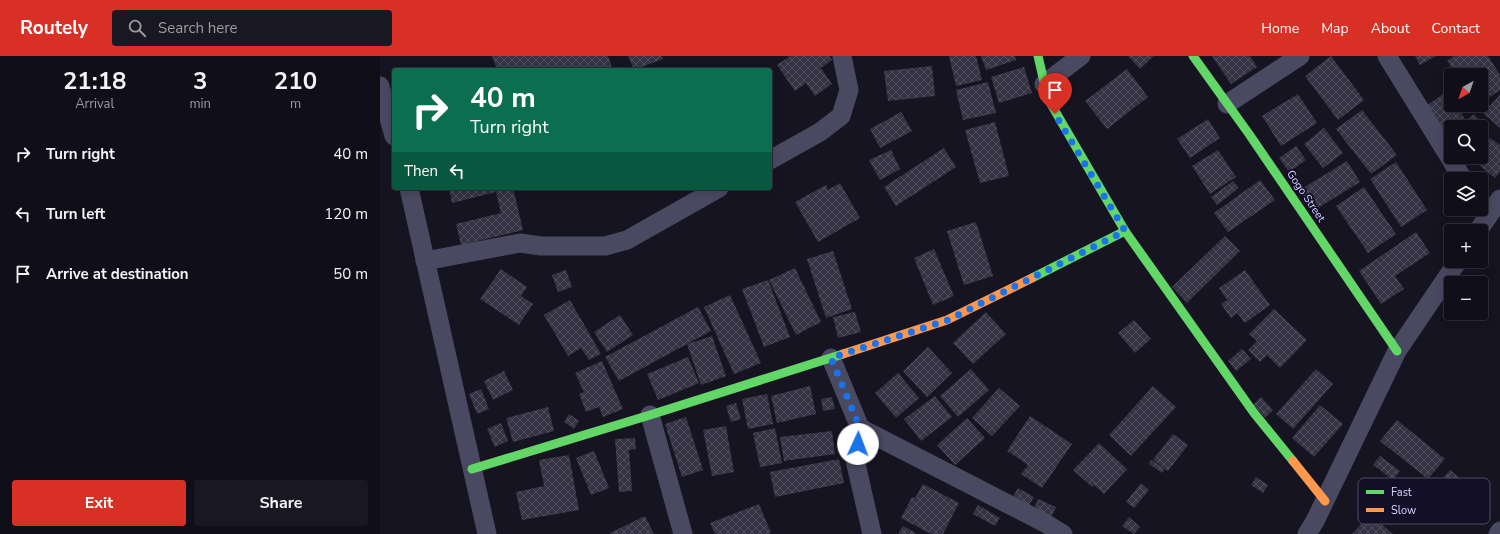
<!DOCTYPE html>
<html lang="en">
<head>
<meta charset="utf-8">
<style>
  :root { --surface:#100f19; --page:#191822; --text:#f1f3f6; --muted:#9c9ca2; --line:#302f38; --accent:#d93025 }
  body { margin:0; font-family:"Nunito Sans",sans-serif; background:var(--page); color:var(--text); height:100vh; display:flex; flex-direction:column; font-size:15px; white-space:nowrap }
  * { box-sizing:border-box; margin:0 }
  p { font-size:13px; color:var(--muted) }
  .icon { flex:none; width:22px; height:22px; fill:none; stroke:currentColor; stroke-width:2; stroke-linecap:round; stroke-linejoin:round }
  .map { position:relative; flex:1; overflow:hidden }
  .side { display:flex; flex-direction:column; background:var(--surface); width:380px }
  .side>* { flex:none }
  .hud { position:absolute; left:12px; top:12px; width:380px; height:122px; border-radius:4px; box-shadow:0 2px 10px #0003,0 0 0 1px var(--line); background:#0b6e4f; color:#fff; overflow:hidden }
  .needle { width:26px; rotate:220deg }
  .tools { position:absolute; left:1064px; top:12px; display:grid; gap:8px }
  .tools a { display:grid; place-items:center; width:44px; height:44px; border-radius:4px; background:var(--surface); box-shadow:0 2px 10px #0003,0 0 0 1px var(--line); font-size:20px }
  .pin { position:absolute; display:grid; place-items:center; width:34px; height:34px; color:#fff; margin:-41px -17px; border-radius:50% 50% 50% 0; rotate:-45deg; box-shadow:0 0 4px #0007 }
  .pin .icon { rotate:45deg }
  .me { position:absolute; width:44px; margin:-22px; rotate:2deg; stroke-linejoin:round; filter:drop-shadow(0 0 3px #0008) }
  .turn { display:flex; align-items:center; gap:14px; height:84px; padding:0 12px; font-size:18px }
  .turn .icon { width:52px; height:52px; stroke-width:2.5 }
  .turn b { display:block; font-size:28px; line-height:34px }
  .then { display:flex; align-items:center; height:38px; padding:0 12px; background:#0003; gap:8px; font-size:15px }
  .eta { display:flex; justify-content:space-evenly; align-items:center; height:68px; text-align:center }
  .eta b { font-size:24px; font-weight:700; line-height:28px }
  .action { display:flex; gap:8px; margin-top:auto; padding:8px 12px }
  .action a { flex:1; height:46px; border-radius:4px; background:var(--accent); color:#fff; font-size:16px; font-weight:700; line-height:46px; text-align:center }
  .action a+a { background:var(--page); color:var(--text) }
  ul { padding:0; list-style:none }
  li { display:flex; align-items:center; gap:12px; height:60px; padding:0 12px }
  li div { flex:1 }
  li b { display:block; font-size:15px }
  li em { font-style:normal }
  header { display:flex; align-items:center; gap:24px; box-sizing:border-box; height:56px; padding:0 20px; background:var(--accent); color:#fff }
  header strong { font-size:19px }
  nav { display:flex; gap:22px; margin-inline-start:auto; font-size:14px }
  .search { width:280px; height:36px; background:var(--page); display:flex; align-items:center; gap:10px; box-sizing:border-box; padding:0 14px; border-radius:4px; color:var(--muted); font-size:15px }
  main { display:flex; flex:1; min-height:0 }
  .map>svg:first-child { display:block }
  .building { fill:url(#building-cross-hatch) }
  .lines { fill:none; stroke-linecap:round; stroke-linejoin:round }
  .street { stroke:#4a4962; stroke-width:19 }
  .fast { stroke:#63d668; stroke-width:9 }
  .slow { stroke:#ff974d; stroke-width:9 }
  .route { stroke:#1a73e8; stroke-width:7; stroke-dasharray:0 12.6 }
  .labels { text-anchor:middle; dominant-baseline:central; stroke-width:4; stroke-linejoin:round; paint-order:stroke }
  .street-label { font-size:11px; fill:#d9d4ff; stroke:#130f26 }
  .key { fill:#130f26; stroke:#4e4a67; stroke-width:1 }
  .key-label { font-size:11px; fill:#d9d4ff }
</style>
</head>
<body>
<header>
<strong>Routely</strong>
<div class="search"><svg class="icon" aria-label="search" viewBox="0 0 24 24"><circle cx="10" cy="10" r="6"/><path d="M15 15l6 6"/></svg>Search here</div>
<nav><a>Home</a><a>Map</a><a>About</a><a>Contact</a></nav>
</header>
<main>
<section class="side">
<div class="eta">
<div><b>21:18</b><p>Arrival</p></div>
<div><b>3</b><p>min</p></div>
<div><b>210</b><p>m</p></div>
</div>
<ul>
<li><svg class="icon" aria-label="right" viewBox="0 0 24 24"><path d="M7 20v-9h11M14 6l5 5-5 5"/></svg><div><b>Turn right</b></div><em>40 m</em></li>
<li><svg class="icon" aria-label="left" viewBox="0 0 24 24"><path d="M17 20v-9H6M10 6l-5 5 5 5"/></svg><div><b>Turn left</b></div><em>120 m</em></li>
<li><svg class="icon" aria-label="arrive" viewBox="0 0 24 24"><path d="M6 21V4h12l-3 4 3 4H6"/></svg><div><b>Arrive at destination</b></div><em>50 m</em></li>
</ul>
<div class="action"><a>Exit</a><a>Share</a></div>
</section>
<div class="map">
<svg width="1120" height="478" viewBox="0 0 1120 478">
  <defs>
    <pattern id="building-cross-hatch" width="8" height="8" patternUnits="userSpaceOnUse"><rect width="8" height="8" fill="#343243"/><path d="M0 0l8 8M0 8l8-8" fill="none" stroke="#514f5f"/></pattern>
  </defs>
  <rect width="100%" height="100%" fill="#161421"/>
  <g class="building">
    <path d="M112 0H228L233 14H117Z"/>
    <path d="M248 0H281L283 3 254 14Z"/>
    <path d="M410 0H449L452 4 441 12 452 28 435 40 426 27 415 35 397 9Z"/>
    <path d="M569 0H596L602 24 576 30Z"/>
    <path d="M601 0H635L636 4 606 14Z"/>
    <path d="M748 0H774L760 13Z"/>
    <path d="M832 0H870L877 11 851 28Z"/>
    <path d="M951 0 984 44 958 64 925 20Z"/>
    <path d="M1035 0H1056L1040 9Z"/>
    <path d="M1074 0H1108L1120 19V34L1102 46 1101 19H1077L1067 5Z"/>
    <path d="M552 10 555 40 508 45 504 15Z"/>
    <path d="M644 11 652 37 619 47 611 21Z"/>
    <path d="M747 13 768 41 727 73 705 45Z"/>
    <path d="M608 26 616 57 583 64 576 34Z"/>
    <path d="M1066 36 1071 42V49H1076L1085 63 1071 71 1065 76 1047 49Z"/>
    <path d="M918 38 937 67 901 90 882 60Z"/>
    <path d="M1120 39V72L1103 57Z"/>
    <path d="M982 54 1017 99 991 118 956 73Z"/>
    <path d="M521 56 532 75 500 92 490 73Z"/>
    <path d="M1094 58 1107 74 1101 80V71H1080Z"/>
    <path d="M828 63 840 82 810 102 797 83Z"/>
    <path d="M615 66 629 120 600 127 585 74Z"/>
    <path d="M944 72 963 97 943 112 924 88Z"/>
    <path d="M1110 82 1120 89V116L1115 122 1093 104 1095 101H1101V93Z"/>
    <path d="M916 90 926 104 909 116 899 102Z"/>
    <path d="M564 92 576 111 516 150 504 131Z"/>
    <path d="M511 94 520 113 500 124 489 104Z"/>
    <path d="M838 94 856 121 830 138 812 110Z"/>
    <path d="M967 105 980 126 933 155 920 134Z"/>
    <path d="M1016 106 1047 154 1021 171 990 123Z"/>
    <path d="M880 124 895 144 848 176 834 157Z"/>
    <path d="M853 125 859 132 837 149 831 141Z"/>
    <path d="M460 127 480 162 438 186 415 146 446 129 448 134Z"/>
    <path d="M984 131 1016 178 988 197 956 150Z"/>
    <path d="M69 132H133L143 174 81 189 76 168 121 157 116 136 72 147Z"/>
    <path d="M596 166 613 220 584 229 567 175Z"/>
    <path d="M1036 176 1050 197 1015 220 1024 233 1001 248 979 215Z"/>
    <path d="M845 180 860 195 807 247 792 231Z"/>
    <path d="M554 193 574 240 553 249 534 202Z"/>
    <path d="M453 195 472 253 446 262 427 203Z"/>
    <path d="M415 212 441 266 416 279 389 224Z"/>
    <path d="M121 213 147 231 141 240 153 248 139 269 100 243Z"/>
    <path d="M186 214 192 231 178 236 172 219Z"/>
    <path d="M865 214 890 249 865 267 857 257 851 262 841 248 847 244 839 232Z"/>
    <path d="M388 224 410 281 384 291 362 233Z"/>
    <path d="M350 239 381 307 354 318 324 251Z"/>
    <path d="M190 244 221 298 209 304 201 292 188 300 164 259Z"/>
    <path d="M318 251 331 275 239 325 225 301Z"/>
    <path d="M894 253 927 284 900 312 887 299 880 306 868 294 877 285 869 278Z"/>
    <path d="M475 256 481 276 458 282 453 261Z"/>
    <path d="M606 256 626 278 593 308 573 287Z"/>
    <path d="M240 259 253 279 227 296 214 276Z"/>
    <path d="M754 264 771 283 755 297 738 277Z"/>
    <path d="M332 280 346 320 321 329 307 288Z"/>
    <path d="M548 291 572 317 547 341 523 315Z"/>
    <path d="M862 293 871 303 856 315 848 305Z"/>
    <path d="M308 301 319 327 278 344 267 318Z"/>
    <path d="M222 305 243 353 223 361 219 351 206 356 199 338 204 336 195 317Z"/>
    <path d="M591 313 609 334 578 361 560 340Z"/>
    <path d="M936 313 953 328 913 373 896 358Z"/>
    <path d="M124 315 133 334 113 344 104 325Z"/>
    <path d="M518 317 539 342 516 362 495 337Z"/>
    <path d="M430 330 436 358 397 367 391 340Z"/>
    <path d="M773 330 796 351 751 400 729 379Z"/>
    <path d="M619 332 640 350 612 380 592 362Z"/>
    <path d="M101 333 109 353 97 358 89 338Z"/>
    <path d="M387 338 393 368 368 373 362 343Z"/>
    <path d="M555 340 572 361 541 385 524 363Z"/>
    <path d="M452 341 455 353 443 355 441 343Z"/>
    <path d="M881 341 893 354 885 362 873 349Z"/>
    <path d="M356 347 361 363 351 366 346 350Z"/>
    <path d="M940 349 963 368 934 401 912 382Z"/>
    <path d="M168 351 174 375 133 386 126 362Z"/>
    <path d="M189 358 199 365 194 373 184 366Z"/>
    <path d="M650 360 692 388 662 432 641 418 648 409 627 395Z"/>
    <path d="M306 361 323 414 302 421 285 368Z"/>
    <path d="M587 362 605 382 575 409 557 389Z"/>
    <path d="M1017 364 1065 403 1048 423 1000 385Z"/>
    <path d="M121 367 128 385 115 391 107 373Z"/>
    <path d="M346 370 354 416 332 420 323 374Z"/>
    <path d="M395 372 402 407 380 411 373 377Z"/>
    <path d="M452 375 455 398 404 405 400 381Z"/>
    <path d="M793 378 808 389 788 415 773 404Z"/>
    <path d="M255 382 256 393 249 394 252 435 239 436 235 383Z"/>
    <path d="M719 387 747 413 724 438 714 429 712 431 693 414Z"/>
    <path d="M214 395 229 432 211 439 196 402Z"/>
    <path d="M189 399 199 454 142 464 136 436 164 430 159 404Z"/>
    <path d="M1000 400 1020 415 1013 424 993 409Z"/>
    <path d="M459 403 464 427 395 441 390 416Z"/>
    <path d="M771 404 785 413 782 417 769 408Z"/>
    <path d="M1070 414 1107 446 1088 468 1050 436Z"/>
    <path d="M876 421 888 429 883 437 871 429Z"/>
    <path d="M761 427 769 434 754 452 746 446Z"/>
    <path d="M543 428 579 447 563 478H551L521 462 532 441 535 442Z"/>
    <path d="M638 432 654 441 648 451 632 442Z"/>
    <path d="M658 443 676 451 670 463 653 455Z"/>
    <path d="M379 448 391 477 388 478H335L330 467Z"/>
    <path d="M598 449 620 462 615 470 593 458Z"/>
    <path d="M990 458 1013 478H972Z"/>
    <path d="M265 460 274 478H231L230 477Z"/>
    <path d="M749 461 760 471 754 478 742 470Z"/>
    <path d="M523 470 537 478H518Z"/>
  </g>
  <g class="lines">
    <g class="street">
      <path d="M1007 0 1083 123"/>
      <path d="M664 28 701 0"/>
      <path d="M0 30 14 80"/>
      <path d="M847 48 920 0"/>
      <path d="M390 104 440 76 461 60 469 34 462 0"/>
      <path d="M29 132 107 478"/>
      <path d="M1098 175 1120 143"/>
      <path d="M45 205 140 187 161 190H225L247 184 339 132"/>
      <path d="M451 302 480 372 475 404 492 478"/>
      <path d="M270 359 303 478"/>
      <path d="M480 372 665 467 683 478"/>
      <path d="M927 478 935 465 1017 295 1078 205"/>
      <path d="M1118 478 1120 475"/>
    </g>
    <g class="fast">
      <path d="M658 0 668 43 745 175 874 357 913 405"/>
      <path d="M813 0 869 78 1017 295"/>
      <path d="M652 222 745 175"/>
      <path d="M92 413 270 359 463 298"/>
    </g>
    <g class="slow">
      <path d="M463 298 567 264 652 222"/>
      <path d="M913 405 945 445"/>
    </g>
  </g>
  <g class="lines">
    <path class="route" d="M478 388 480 372 451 302 568 264 745 175 675 58"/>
  </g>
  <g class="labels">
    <g class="street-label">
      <text transform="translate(926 140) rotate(56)">Gogo Street</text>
    </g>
  </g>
  <rect x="978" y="422" width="132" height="46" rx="6" class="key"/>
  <rect x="986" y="434" width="18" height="4" fill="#63d668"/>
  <rect x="986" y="452" width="18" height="4" fill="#ff974d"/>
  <g class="key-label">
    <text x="1011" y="440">Fast</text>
    <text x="1011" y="458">Slow</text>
  </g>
</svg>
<div class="tools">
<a><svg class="needle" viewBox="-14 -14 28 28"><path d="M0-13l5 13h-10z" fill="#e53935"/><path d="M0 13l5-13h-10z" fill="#9c9ca2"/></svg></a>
<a><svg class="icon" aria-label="search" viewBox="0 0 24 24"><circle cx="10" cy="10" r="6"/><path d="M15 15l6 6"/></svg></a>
<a><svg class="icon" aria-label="layers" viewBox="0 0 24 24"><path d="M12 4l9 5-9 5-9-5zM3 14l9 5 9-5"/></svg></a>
<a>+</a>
<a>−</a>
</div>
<div class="pin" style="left:675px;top:58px;background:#d93025"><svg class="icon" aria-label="arrive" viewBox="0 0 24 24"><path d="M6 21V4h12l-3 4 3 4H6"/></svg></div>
<svg class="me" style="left:478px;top:388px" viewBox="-20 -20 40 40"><circle r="19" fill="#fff"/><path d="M0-13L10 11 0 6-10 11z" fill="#1a73e8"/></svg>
<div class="hud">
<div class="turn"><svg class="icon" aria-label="right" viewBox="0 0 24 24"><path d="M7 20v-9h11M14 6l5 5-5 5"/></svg><div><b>40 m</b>Turn right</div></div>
<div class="then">Then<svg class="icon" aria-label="left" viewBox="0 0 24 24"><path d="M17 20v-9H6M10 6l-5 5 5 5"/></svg></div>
</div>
</div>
</main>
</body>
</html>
